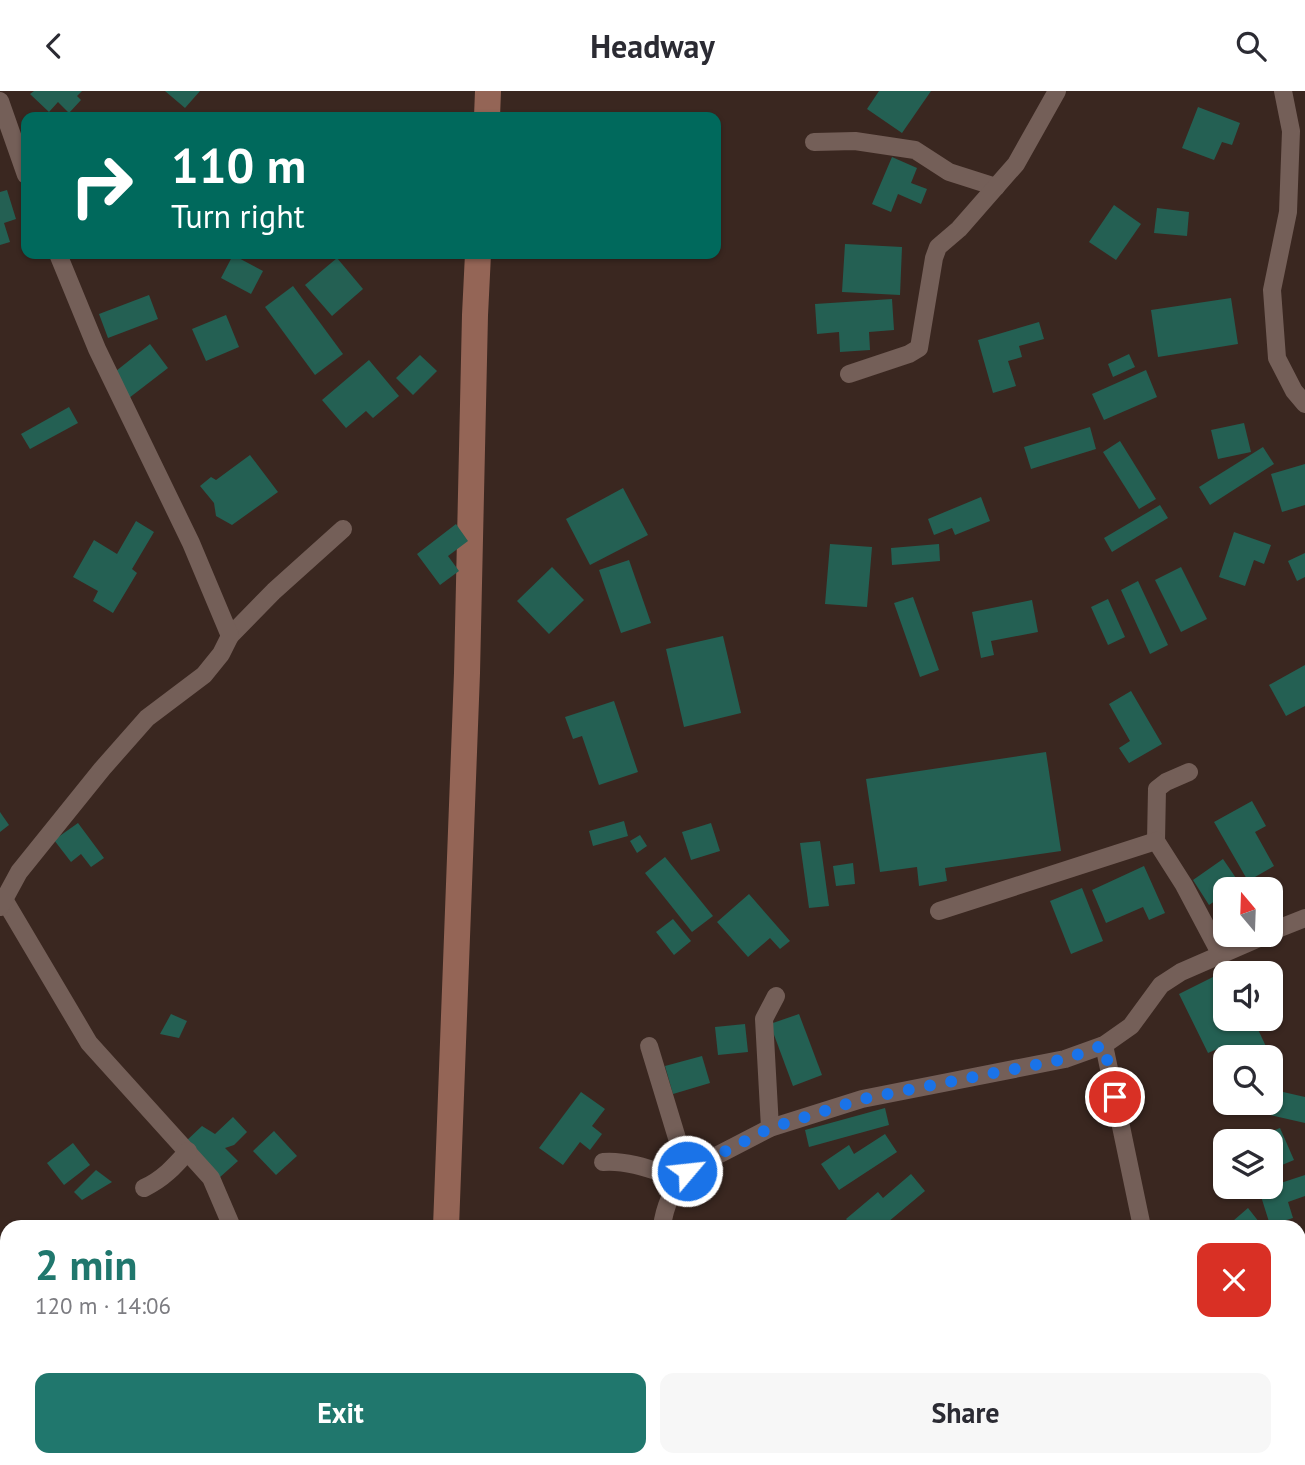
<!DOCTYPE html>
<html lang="en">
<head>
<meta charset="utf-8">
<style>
  :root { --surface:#fff; --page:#f7f7f7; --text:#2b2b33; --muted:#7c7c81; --accent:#20776d }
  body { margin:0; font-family:"PT Sans",sans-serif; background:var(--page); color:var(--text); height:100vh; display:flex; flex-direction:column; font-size:26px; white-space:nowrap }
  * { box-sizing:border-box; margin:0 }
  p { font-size:23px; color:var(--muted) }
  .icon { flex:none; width:38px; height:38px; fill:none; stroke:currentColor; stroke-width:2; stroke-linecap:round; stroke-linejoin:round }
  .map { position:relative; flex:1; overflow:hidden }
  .details { position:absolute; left:0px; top:1129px; width:1306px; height:247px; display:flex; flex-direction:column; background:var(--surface); border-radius:21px 21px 0 0; box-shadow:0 2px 5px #0004 }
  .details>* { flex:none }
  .top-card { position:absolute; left:21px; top:21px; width:700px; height:147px; border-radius:14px; box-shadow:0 2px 5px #0004; background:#00695c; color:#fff; overflow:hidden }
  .needle { width:46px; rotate:341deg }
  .buttons { position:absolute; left:1213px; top:786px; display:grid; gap:14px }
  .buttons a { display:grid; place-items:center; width:70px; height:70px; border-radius:14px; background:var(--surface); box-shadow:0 2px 5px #0004; font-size:35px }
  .pin { position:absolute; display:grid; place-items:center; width:60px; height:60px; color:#fff; margin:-30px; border:4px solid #fff; border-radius:50%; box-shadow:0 2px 7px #0007 }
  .me { position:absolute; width:77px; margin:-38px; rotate:62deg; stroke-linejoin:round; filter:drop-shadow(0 0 5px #0008) }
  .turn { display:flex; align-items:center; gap:24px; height:147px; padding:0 35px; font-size:32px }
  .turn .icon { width:91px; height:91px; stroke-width:2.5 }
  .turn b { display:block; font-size:49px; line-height:60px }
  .round { display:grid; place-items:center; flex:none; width:74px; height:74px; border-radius:14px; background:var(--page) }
  .headline { display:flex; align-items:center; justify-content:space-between; height:119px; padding:0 35px }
  h1 { font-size:42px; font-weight:700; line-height:52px; color:var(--accent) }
  .primary-button { display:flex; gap:14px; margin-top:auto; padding:14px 35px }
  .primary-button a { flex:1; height:80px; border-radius:14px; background:var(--accent); color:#fff; font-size:28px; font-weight:700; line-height:80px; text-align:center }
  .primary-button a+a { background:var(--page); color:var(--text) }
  header { display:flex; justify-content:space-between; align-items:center; height:91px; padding:0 35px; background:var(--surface); font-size:32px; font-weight:700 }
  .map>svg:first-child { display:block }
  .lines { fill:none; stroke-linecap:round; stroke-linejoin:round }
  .canal { stroke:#946556; stroke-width:26 }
  .building { fill:#246053 }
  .street { stroke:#745f58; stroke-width:18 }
  .route { stroke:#1a73e8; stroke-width:12; stroke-dasharray:0 21.6 }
</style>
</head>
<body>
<header><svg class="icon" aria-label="back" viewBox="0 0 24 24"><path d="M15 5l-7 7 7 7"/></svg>Headway<svg class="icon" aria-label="search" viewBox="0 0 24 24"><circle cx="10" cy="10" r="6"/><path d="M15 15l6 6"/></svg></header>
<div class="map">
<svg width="1305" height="1374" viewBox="0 0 1305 1374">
  <rect width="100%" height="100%" fill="#3a2720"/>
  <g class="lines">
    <g class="canal">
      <path d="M487 26 488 0"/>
      <path d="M446 1136 467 582 475 224 478 163"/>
      <path d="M453 1374 455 1368"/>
    </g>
  </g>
  <g class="building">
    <path d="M34 0H82L77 5 81 9 69 22 58 11 49 21 30 3Z"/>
    <path d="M165 0H200L185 17Z"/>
    <path d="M879 0H931L902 42 867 18Z"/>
    <path d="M1198 16 1240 32 1232 54 1222 51 1214 69 1182 57Z"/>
    <path d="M892 66 917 77 911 92 927 98 921 113 898 103 891 121 872 113Z"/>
    <path d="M7 99 16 128 4 132 10 151 0 154V101Z"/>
    <path d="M1114 114 1141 133 1116 169 1089 151Z"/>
    <path d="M1157 117 1189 121 1187 145 1154 142Z"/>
    <path d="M845 153 902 156 900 204 842 201Z"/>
    <path d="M233 164 263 180 251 203 221 187Z"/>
    <path d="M337 167 363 198 332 225 305 194Z"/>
    <path d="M293 195 343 263 315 284 265 216Z"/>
    <path d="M149 204 158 228 108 247 99 223Z"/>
    <path d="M1231 207 1238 253 1158 266 1151 219Z"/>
    <path d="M892 208 894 239 869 241 870 259 840 261 839 241 817 243 815 213Z"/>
    <path d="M226 224 239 256 206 270 192 238Z"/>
    <path d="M1039 231 1044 248 1019 255 1022 266 1008 270 1016 295 993 302 978 249Z"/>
    <path d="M150 253 168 277 129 307 111 284Z"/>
    <path d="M1129 263 1135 276 1113 286 1108 273Z"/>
    <path d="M420 264 437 280 413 304 396 287Z"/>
    <path d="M369 269 399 305 373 327 366 320 346 337 322 309Z"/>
    <path d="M1146 279 1157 306 1104 329 1092 303Z"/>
    <path d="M69 316 78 332 30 358 21 343Z"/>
    <path d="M1244 332 1251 361 1218 368 1211 339Z"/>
    <path d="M1090 336 1096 358 1031 378 1024 356Z"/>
    <path d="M1120 350 1156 408 1139 418 1103 361Z"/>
    <path d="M1263 356 1274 373 1210 414 1199 396Z"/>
    <path d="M250 364 278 401 232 434 216 425 214 412 200 395 211 386 216 389Z"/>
    <path d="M1305 373V414L1282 421 1271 383Z"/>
    <path d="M623 397 648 444 590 474 566 428Z"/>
    <path d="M981 406 990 430 955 444 952 437 934 444 928 428Z"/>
    <path d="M1160 414 1168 427 1112 461 1104 447Z"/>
    <path d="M136 430 154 441 132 478 137 482 113 522 93 510 98 500 73 486 94 449 117 463Z"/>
    <path d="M456 433 468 450 448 465 459 480 440 494 417 463Z"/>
    <path d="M1234 441 1271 454 1264 473 1254 469 1245 495 1219 486Z"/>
    <path d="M830 453 872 456 867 516 825 513Z"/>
    <path d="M939 453 940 470 892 474 891 457Z"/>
    <path d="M1305 462V486L1297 490 1288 470Z"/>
    <path d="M629 469 651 532 621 542 599 479Z"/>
    <path d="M552 476 584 509 549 543 517 510Z"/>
    <path d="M1181 476 1207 528 1181 541 1155 489Z"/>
    <path d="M1138 490 1168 554 1150 563 1121 499Z"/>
    <path d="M913 506 939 579 920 586 894 512Z"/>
    <path d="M1108 508 1125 546 1108 554 1091 516Z"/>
    <path d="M1032 509 1038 541 991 550 994 564 981 567 972 521Z"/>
    <path d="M723 545 741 622 684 636 666 558Z"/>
    <path d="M1305 574V615L1286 625 1269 594Z"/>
    <path d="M1131 600 1162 653 1129 672 1119 657 1130 650 1109 613Z"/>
    <path d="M614 610 638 681 599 694 582 645 573 648 565 626Z"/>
    <path d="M1046 661 1061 760 945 777 947 790 919 795 917 776 880 781 866 688Z"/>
    <path d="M1252 710 1266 735 1255 741 1274 775 1248 790 1214 731Z"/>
    <path d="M0 721 9 734 0 741Z"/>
    <path d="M624 730 628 745 593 755 589 740Z"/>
    <path d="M78 732 104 767 91 776 81 763 71 771 54 749Z"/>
    <path d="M711 732 720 760 691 769 682 741Z"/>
    <path d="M640 744 647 755 637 762 630 750Z"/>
    <path d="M820 750 829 815 809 817 800 752Z"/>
    <path d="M665 766 713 825 692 841 645 782Z"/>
    <path d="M1223 768 1240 793 1233 798H1225V803L1209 814 1193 789Z"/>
    <path d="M853 772 855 793 836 795 833 775Z"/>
    <path d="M1144 775 1165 822 1149 829 1143 816 1106 832 1092 799Z"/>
    <path d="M1082 797 1103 850 1071 863 1050 810Z"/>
    <path d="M749 803 790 850 780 858 770 847 748 866 717 831Z"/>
    <path d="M673 828 691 850 674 864 656 841Z"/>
    <path d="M1229 878 1230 882H1225V928H1253L1271 966H1229L1224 955 1208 962 1179 903Z"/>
    <path d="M171 923 187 930 179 947 160 943Z"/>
    <path d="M799 923 822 984 793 995 770 933Z"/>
    <path d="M745 933 748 961 718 964 715 936Z"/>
    <path d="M702 965 710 992 673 1003 665 975Z"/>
    <path d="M1270 998 1305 1006V1032L1236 1016 1237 1012H1270Z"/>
    <path d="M581 1001 605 1018 592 1035 602 1043 590 1059 580 1051 563 1074 539 1057Z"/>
    <path d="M885 1017 889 1034 809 1056 805 1039Z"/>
    <path d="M233 1026 247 1041 234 1054 225 1057 238 1070 219 1087 184 1052 202 1035 215 1043Z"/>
    <path d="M1280 1037 1294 1069 1270 1079V1050H1248Z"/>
    <path d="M274 1040 297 1065 276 1084 253 1060Z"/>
    <path d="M885 1043 897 1061 839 1099 821 1073 849 1054 854 1063Z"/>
    <path d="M73 1052 90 1074 64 1094 47 1072Z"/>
    <path d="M96 1079 112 1091 82 1109 74 1101Z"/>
    <path d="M911 1083 925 1100 882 1136H853L846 1128 878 1101 883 1107Z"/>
    <path d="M1305 1084V1105L1288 1111 1293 1127 1270 1134 1259 1099Z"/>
    <path d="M1248 1117 1263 1136H1226Z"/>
    <path d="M0 1157 7 1162V1184L0 1179Z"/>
  </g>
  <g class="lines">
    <g class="street">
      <path d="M1283 0 1291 40 1288 121 1272 199 1277 267 1294 300 1305 313"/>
      <path d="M0 10 26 84"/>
      <path d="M814 51 855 50 915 59 949 81 996 96"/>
      <path d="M849 283 909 263 919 257 934 167 938 156 959 138 1016 73 1057 0"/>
      <path d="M230 545 274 500 343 438"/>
      <path d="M1156 750 1157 698 1166 691 1189 681"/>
      <path d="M5 810 89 952 211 1087 232 1136"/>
      <path d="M0 816 19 781 102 678 147 627 204 584 221 563 230 545 191 452 97 258 58 163"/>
      <path d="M939 820 1156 750 1184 794 1220 862"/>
      <path d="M1270 841 1305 827"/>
      <path d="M1104 954 1142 1136"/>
      <path d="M649 955 687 1080"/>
      <path d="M770 1037 764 928 776 905"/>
      <path d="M603 1071C629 1069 655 1080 680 1088"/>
      <path d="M144 1097C163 1088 174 1076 188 1060"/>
      <path d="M662 1136C664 1117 674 1093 687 1080L770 1037 862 1008 1065 968 1104 954 1131 935 1161 894 1181 881 1266 844"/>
      <path d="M1298 1160 1305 1152"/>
      <path d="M373 1368 381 1374"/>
      <path d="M1075 1368V1374"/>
      <path d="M85 1374 91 1368"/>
      <path d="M491 1374 492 1368"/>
    </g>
  </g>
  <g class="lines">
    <path class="route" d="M687 1080 770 1037 862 1008 1065 968 1104 954 1115 1006"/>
  </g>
</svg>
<div class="buttons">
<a><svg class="needle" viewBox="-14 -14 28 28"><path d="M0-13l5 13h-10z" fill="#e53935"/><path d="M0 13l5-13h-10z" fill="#7c7c81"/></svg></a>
<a><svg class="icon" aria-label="sound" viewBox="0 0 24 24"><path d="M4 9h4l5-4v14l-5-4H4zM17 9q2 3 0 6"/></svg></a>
<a><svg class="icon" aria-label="search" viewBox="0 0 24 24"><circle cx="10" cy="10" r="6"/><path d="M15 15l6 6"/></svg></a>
<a><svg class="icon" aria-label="layers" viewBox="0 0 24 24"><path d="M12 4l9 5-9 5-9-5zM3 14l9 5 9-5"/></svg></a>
</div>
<div class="pin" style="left:1115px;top:1006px;background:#d93025"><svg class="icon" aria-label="arrive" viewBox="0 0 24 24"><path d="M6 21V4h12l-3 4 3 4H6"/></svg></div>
<svg class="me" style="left:687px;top:1080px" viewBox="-20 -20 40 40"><circle r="17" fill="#1a73e8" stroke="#fff" stroke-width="3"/><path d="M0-11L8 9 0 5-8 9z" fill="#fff"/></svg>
<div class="top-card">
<div class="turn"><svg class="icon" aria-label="right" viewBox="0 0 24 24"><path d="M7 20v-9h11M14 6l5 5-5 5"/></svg><div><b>110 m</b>Turn right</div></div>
</div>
<section class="details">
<div class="headline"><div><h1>2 min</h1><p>120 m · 14:06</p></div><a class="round" style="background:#d93025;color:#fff"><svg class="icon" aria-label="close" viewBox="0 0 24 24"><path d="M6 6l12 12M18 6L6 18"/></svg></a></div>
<div class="primary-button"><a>Exit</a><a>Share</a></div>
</section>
</div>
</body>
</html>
